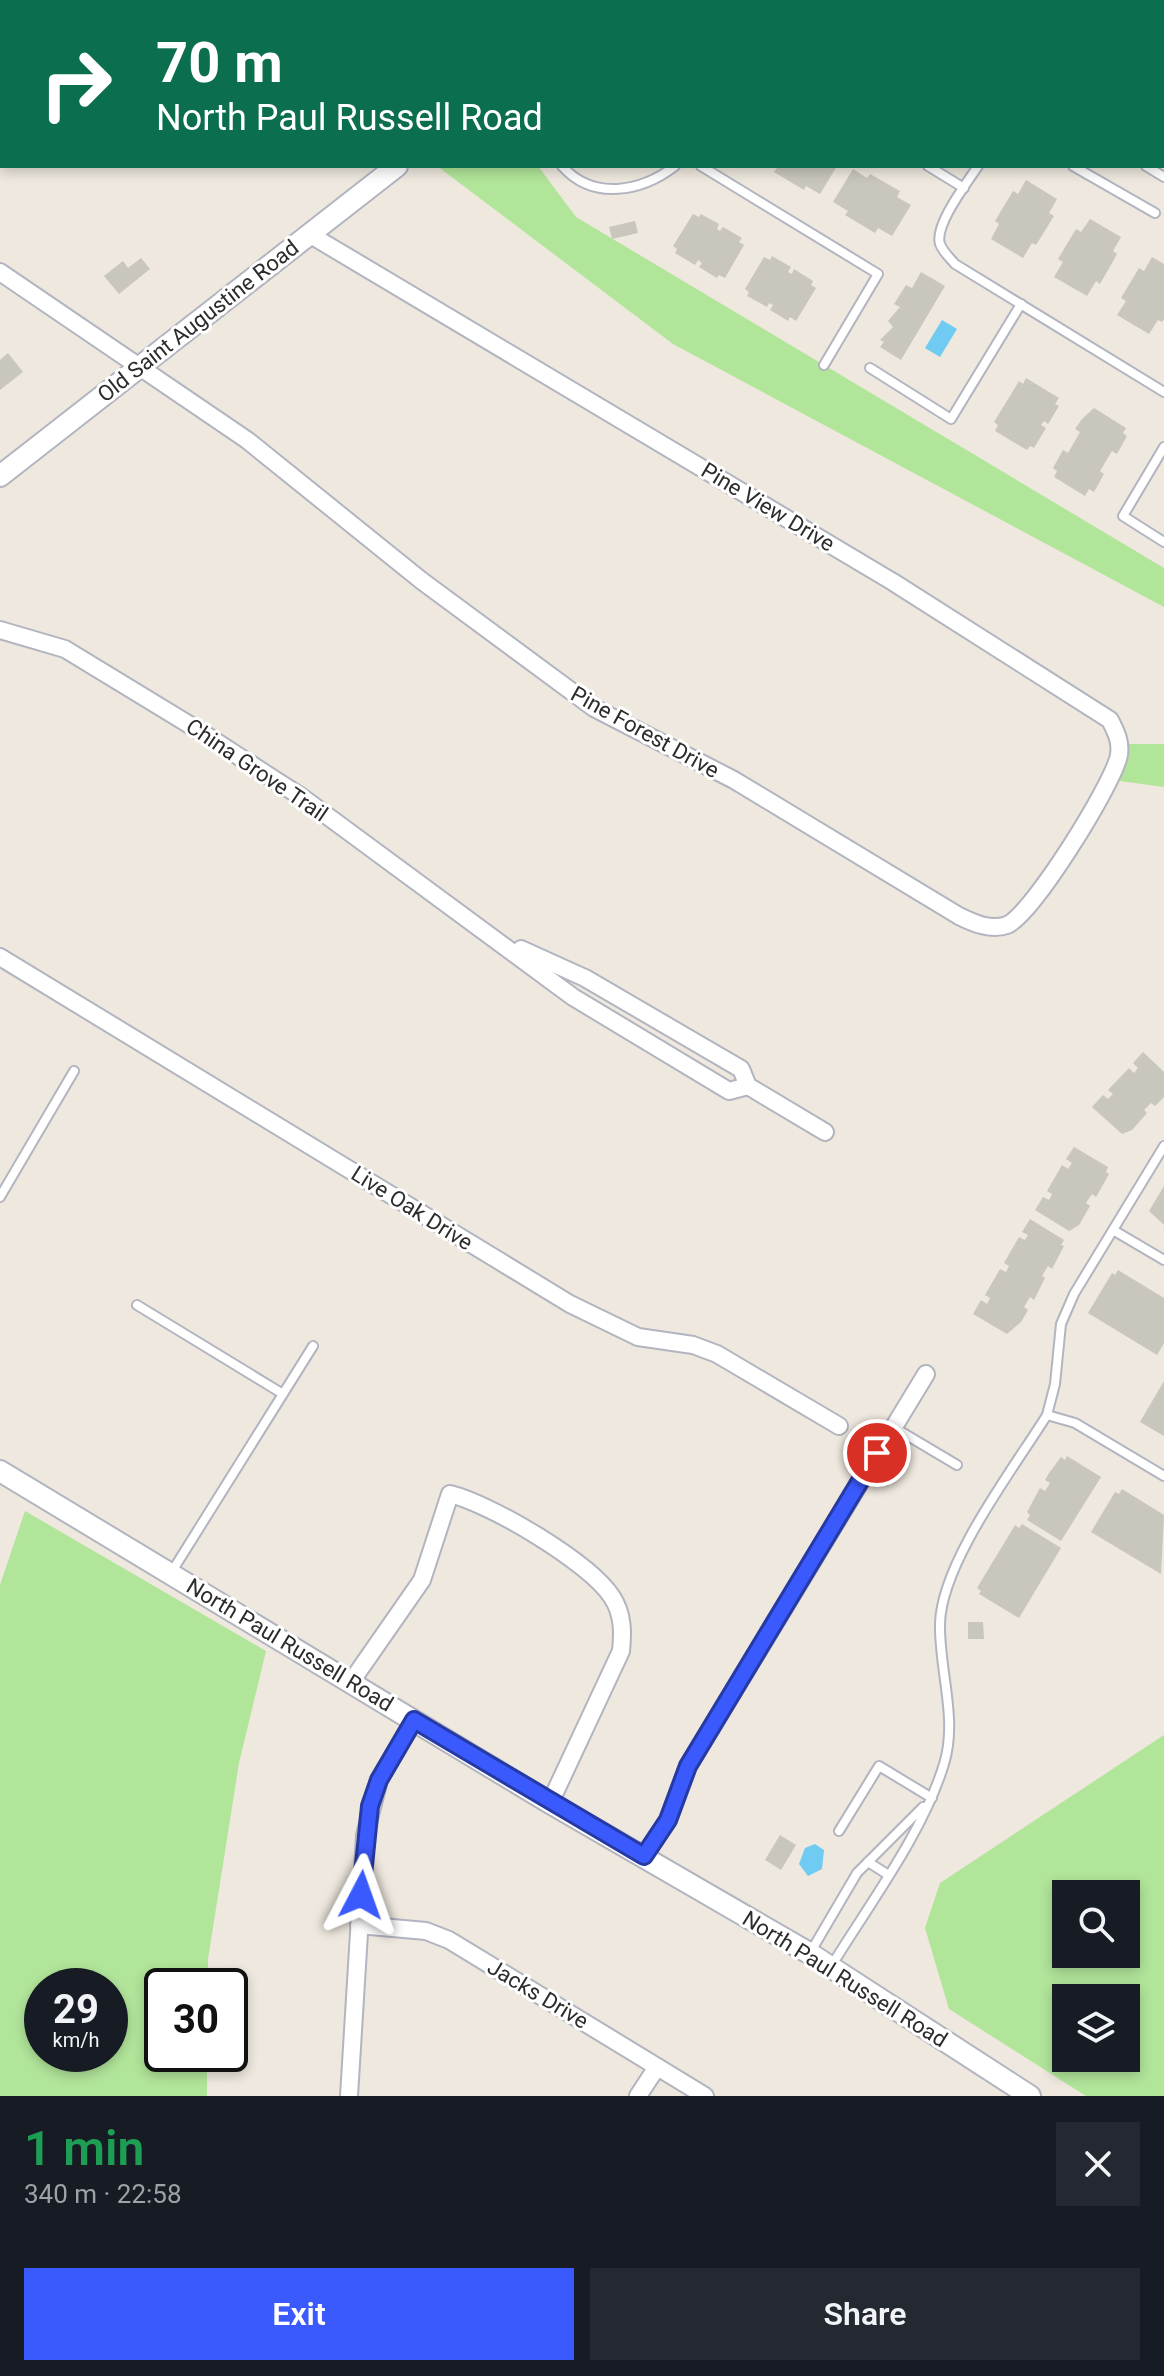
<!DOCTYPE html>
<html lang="en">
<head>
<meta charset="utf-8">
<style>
  :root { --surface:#171b24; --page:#242831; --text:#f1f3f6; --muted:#9ea1a6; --accent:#3b5afe }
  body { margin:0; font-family:Roboto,sans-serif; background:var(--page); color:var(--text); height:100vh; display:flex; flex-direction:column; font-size:30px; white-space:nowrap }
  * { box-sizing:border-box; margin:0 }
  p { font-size:26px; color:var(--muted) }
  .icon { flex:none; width:44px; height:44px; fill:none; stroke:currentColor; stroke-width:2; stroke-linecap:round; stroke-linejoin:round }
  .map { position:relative; height:2096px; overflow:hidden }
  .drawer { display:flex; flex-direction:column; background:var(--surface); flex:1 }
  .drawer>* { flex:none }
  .banner { position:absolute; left:0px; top:0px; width:1164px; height:168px; box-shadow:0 4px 12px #0003; background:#0b6e4f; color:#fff; overflow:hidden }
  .tools { position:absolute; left:1052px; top:1880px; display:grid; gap:16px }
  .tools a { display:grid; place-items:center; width:88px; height:88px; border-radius:0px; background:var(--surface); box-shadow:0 4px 12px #0003; font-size:40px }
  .speed { position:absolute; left:24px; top:1968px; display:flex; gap:16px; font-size:40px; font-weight:700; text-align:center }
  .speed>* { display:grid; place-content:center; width:104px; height:104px; border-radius:50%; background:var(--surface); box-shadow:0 4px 12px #0003; line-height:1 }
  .speed small { font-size:20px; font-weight:400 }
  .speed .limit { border:4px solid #111; border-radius:12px; background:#fff; color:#111 }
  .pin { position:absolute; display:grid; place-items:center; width:68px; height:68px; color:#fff; margin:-34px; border:4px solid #fff; border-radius:50%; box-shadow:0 2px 8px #0007 }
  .me { position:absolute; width:88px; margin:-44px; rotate:4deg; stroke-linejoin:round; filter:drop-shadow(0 0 6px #0008) }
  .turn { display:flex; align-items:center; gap:28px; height:168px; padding:0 24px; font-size:36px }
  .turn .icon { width:104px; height:104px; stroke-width:2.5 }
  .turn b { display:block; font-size:56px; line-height:68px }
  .round { display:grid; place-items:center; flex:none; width:84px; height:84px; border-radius:0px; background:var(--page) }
  .summary { display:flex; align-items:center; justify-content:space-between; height:136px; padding:0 24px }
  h1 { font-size:48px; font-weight:600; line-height:60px; color:#1e9e55 }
  .action { display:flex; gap:16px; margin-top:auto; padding:16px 24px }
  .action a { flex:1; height:92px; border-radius:0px; background:var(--accent); color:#fff; font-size:32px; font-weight:600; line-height:92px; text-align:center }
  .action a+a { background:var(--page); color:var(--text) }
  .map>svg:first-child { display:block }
  .green { fill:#b1e59a; fill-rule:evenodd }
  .water { fill:#6fcbf2 }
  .building { fill:#c9c6bc }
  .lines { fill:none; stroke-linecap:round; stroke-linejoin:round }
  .service-casing { stroke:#b2b4c0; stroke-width:12 }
  .minor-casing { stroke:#b2b4c0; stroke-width:20 }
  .tertiary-casing { stroke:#b2b4c0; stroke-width:24 }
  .service { stroke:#fff; stroke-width:8 }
  .minor { stroke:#fff; stroke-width:16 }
  .tertiary { stroke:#fff; stroke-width:20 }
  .route-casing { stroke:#263aa5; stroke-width:20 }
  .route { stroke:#3b5afe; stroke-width:14 }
  .labels { text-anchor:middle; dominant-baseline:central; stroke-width:6; stroke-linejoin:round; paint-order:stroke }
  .street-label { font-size:22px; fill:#2c2c2c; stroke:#fff }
</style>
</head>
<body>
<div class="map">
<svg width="1164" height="2096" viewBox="0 0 1164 2096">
  <rect width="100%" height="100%" fill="#eee8de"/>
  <g class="green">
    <path d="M437 166H538L576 217 1164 568V607L673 344Z"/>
    <path d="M1126 744H1164V787L1120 781Z"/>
    <path d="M25 1511 266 1651 239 1763 208 1959V1986H162V2054H207V2096H0V1585ZM42 1986H110V2054H42Z"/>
    <path d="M1164 1735V2096H1086L949 2009 925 1928 940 1883ZM1126 1894V1954H1066V1894ZM1126 1998V2058H1066V1998Z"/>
  </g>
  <g class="water">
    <path d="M942 320 957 329 940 357 925 348Z"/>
    <path d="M815 1844 824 1850 822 1869 808 1876 799 1864 805 1848Z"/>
  </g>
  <g class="building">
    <path d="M773 166H837L820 194 806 186 804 190 774 172 777 168Z"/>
    <path d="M853 169 867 178 870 174 900 191 897 197 911 205 892 236 878 228 875 233 845 215 848 211 833 202Z"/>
    <path d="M1026 180 1057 199 1049 213 1054 216 1036 245 1032 243 1023 258 991 239 999 224 995 221 1013 191 1018 194Z"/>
    <path d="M693 214 699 217 701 214 719 224 717 229 720 231 723 227 742 238 739 242 744 245 725 278 719 275 717 278 699 267 702 263 698 260 695 265 675 253 677 249 673 246Z"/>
    <path d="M1090 219 1121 237 1113 251 1117 254 1100 284 1096 281 1087 296 1054 277 1063 262 1058 259 1076 229 1081 232Z"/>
    <path d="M635 221 638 233 612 239 609 227Z"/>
    <path d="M772 256 791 267 788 272 792 274 794 269 813 281 811 285 816 288 796 321 790 317 788 321 770 310 773 305 769 303 767 307 747 296 749 292 745 289 764 257 770 260Z"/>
    <path d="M1152 257 1164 264V319L1162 322 1158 320 1149 334 1117 315 1126 301 1121 298 1139 268 1144 271Z"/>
    <path d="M141 258 150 269 119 294 104 276 123 261 128 268Z"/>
    <path d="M921 272 945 286 901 360 880 347 884 342 880 340 893 327 888 321 900 307 894 304 906 285 912 288Z"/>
    <path d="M8 353 23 372 0 390V360Z"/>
    <path d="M1026 378 1059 398 1055 404 1059 406 1048 424 1044 421 1041 425 1046 428 1034 448 1030 446 1027 450 995 431 998 425 994 422 1019 381 1023 384Z"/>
    <path d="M1094 408 1126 428 1123 433 1127 436 1117 454 1112 451 1100 471 1104 474 1094 492 1089 489 1085 496 1054 477 1057 471 1053 468 1063 450 1068 453 1080 432 1075 429 1082 419Z"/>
    <path d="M1143 1052 1164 1072V1097L1155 1106 1151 1103 1144 1110 1147 1113 1132 1130 1122 1134 1092 1107 1103 1095 1108 1099 1113 1094 1108 1090 1129 1068 1134 1073 1138 1068 1133 1063Z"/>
    <path d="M1074 1147 1108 1167 1106 1172 1109 1174 1096 1197 1092 1194 1086 1203 1090 1206 1079 1225 1069 1231 1035 1210 1043 1197 1049 1200 1052 1194 1047 1191 1062 1165 1068 1169 1072 1163 1066 1159Z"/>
    <path d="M1164 1186V1225L1149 1211Z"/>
    <path d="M1030 1219 1064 1240 1061 1245 1064 1246 1052 1269 1048 1266 1042 1276 1045 1278 1034 1300 1030 1297 1024 1307 1028 1310 1021 1322 1007 1334 973 1314 981 1300 987 1304 990 1298 985 1295 1000 1269 1006 1272 1009 1266 1004 1263 1019 1237 1025 1240 1028 1235 1022 1232Z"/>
    <path d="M1118 1270 1164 1298V1343L1157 1355 1088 1313 1112 1273 1115 1275Z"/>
    <path d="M1164 1381V1436L1140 1422Z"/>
    <path d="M1067 1456 1101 1477 1061 1541 1027 1520 1030 1515 1027 1512 1040 1488 1045 1491 1050 1483 1045 1480 1049 1473 1061 1457 1065 1460Z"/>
    <path d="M1122 1489 1164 1515 1161 1574 1091 1532 1115 1492 1119 1494Z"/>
    <path d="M1022 1524 1061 1548 1019 1618 979 1594 981 1591 977 1588 1015 1525 1019 1528Z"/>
    <path d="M968 1622H983L984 1639H968Z"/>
    <path d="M780 1835 796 1845 781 1870 765 1860Z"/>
  </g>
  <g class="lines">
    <defs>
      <g id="service">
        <path d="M878 0 881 2"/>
        <path d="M969 0H976"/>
        <path d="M562 166C593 201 641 192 675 166"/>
        <path d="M701 166 878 274 824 365"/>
        <path d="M928 166 964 188"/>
        <path d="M978 166C967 183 934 225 940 244 943 252 950 258 955 264L1164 392"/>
        <path d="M1073 166 1155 213"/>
        <path d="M1146 166 1164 177"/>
        <path d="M870 368 951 419 1021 304"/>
        <path d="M1164 447 1123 516 1164 542"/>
        <path d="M0 1197 74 1071"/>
        <path d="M1113 1230 1164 1260"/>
        <path d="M137 1305 283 1394"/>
        <path d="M1047 1415 1075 1423 1164 1476"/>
        <path d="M893 1427 957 1465"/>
        <path d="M171 1573 313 1346"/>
        <path d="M839 1831 879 1766 932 1798"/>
        <path d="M868 1862 887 1874"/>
        <path d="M810 1953 857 1873 923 1807"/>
        <path d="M832 1965C870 1903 923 1833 944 1764 958 1719 939 1670 940 1624 941 1563 1014 1468 1047 1415L1055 1384 1061 1324 1074 1294 1164 1146"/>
      </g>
      <g id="minor">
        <path d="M0 272 247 440 422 581 594 708 734 780 959 916C973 923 991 931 1007 925 1032 915 1114 783 1119 755 1121 741 1116 732 1110 720L893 582 309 234"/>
        <path d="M0 630 65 649 198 730 303 798 573 997 729 1091 748 1086"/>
        <path d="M521 949 585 978 741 1069 748 1086 825 1132"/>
        <path d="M0 957 570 1304 638 1337 693 1345 717 1354 839 1426"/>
        <path d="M351 1682 422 1580 450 1494C491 1504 589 1562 612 1597 623 1614 623 1632 621 1651L550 1803"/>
        <path d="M644 1856 668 1820 688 1766 926 1374"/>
        <path d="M359 1925 426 1931 449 1940 705 2096"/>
        <path d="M349 2096 365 1835 379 1780 414 1720"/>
        <path d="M638 2096 657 2067"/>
      </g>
      <g id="tertiary">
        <path d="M558 0 560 2"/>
        <path d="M609 2 612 0"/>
        <path d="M0 476 397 166"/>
        <path d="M0 1471 550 1803 809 1953 1030 2096"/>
      </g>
    </defs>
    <use href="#service" class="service-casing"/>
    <use href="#minor" class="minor-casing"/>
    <use href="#tertiary" class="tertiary-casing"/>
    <use href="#service" class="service"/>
    <use href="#minor" class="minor"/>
    <use href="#tertiary" class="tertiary"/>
  </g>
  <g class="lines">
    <defs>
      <path id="route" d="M361 1895 370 1806 379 1780 414 1720 644 1856 668 1820 688 1766 877 1453"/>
    </defs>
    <use href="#route" class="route-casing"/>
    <use href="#route" class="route"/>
  </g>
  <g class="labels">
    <g class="street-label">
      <text transform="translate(198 321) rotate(-38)">Old Saint Augustine Road</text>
      <text transform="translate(768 507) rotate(31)">Pine View Drive</text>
      <text transform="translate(645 732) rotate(29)">Pine Forest Drive</text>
      <text transform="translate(257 770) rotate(34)">China Grove Trail</text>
      <text transform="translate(412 1208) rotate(32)">Live Oak Drive</text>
      <text transform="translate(290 1645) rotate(31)">North Paul Russell Road</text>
      <text transform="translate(845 1979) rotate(32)">North Paul Russell Road</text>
      <text transform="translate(538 1994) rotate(31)">Jacks Drive</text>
    </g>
  </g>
</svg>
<div class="tools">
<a><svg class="icon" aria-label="search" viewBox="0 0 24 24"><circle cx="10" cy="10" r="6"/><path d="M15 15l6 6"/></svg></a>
<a><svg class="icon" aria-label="layers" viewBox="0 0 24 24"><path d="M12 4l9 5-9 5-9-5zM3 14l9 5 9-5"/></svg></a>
</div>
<div class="speed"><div>29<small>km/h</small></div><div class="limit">30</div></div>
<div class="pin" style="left:877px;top:1453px;background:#d93025"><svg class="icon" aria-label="arrive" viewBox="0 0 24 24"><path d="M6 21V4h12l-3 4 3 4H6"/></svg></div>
<svg class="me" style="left:361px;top:1895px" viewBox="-20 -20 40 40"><path d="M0-17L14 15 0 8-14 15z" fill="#3b5afe" stroke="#fff" stroke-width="4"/></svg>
<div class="banner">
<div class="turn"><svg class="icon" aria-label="right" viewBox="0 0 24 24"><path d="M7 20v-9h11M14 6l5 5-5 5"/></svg><div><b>70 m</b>North Paul Russell Road</div></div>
</div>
</div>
<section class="drawer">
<div class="summary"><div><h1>1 min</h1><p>340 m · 22:58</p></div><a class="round"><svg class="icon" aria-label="close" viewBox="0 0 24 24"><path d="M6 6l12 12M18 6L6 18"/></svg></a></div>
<div class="action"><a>Exit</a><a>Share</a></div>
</section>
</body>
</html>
